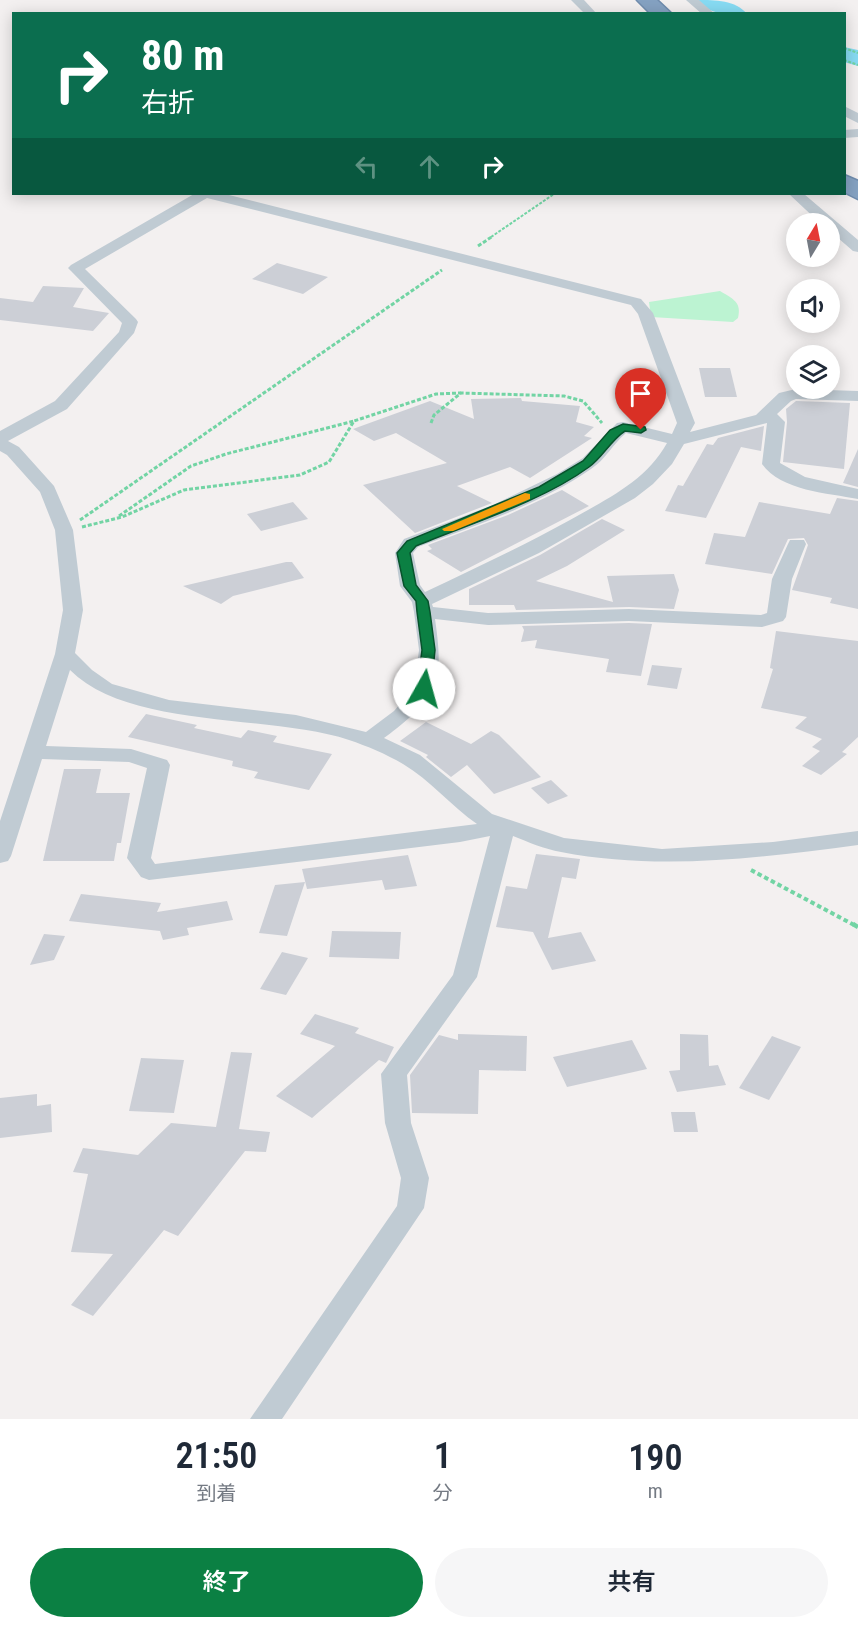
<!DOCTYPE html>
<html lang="ja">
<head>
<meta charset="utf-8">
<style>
  :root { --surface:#fff; --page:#f6f6f7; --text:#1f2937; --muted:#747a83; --accent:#0b8043 }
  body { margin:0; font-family:"Roboto Condensed","Noto Sans JP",sans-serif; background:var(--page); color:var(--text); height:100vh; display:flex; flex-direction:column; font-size:22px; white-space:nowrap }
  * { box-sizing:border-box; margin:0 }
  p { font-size:20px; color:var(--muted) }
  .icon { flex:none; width:33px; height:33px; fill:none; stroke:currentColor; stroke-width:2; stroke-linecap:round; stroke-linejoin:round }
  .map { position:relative; height:1419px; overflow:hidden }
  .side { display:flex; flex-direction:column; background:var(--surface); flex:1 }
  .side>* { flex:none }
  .banner { position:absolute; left:12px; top:12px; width:834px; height:183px; border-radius:0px; box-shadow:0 3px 15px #0003; background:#0b6e4f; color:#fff; overflow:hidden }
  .needle { width:39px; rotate:10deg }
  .buttons { position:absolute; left:786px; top:213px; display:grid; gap:12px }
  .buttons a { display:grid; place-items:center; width:54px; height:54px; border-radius:50%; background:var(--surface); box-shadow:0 3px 15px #0003; font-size:30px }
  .pin { position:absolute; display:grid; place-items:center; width:51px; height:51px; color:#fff; margin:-62px -26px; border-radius:50% 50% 50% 0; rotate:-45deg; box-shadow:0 0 6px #0007 }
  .pin .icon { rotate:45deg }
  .me { position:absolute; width:66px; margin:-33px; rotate:7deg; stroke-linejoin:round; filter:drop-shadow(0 0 4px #0008) }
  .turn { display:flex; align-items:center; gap:21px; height:126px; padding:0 30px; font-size:27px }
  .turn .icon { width:78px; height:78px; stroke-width:2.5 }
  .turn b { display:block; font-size:42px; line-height:51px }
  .lanes { display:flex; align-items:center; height:57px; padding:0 30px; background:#0003; justify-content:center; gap:30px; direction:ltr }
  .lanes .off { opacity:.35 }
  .eta { display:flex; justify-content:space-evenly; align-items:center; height:102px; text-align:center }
  .eta b { font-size:36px; font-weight:600; line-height:42px }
  .button { display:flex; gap:12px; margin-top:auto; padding:12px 30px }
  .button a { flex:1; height:69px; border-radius:36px; background:var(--accent); color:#fff; font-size:24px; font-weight:600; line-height:69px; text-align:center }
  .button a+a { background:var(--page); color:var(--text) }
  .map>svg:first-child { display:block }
  .green { fill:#bcf3d2 }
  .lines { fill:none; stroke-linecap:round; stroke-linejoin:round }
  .river { fill:#87dbf3; fill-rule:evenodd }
  .building { fill:#cccfd6 }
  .highway-casing { stroke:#708dae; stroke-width:3 }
  .path-far3 { stroke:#72d4a4; stroke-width:2; stroke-dasharray:3 1.5; stroke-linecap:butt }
  .path-far2 { stroke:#72d4a4; stroke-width:3; stroke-dasharray:4 2; stroke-linecap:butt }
  .path-far1 { stroke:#72d4a4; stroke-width:4; stroke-dasharray:4.5 3; stroke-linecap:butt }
  .path { stroke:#72d4a4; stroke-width:4.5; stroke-dasharray:6 4; stroke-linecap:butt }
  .street { fill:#c0cbd3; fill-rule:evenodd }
  .highway { fill:#85a2c2; fill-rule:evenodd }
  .route { fill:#0b8043; stroke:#07532c; stroke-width:1.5 }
  .slow { fill:#f59e0b }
</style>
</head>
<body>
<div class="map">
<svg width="858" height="1419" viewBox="0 0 858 1419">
  <rect width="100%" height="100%" fill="#f3f0f0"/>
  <path class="green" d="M720 291C733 299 742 302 738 318L733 322 651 317 649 302Z"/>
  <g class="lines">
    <g class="river">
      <path d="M698 0C715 0 736 0 747 14 729 14 709 16 698 0Z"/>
      <path d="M844 47 858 50V66L844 62Z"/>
    </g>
  </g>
  <g class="building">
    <path d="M277 263 328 277 303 294 252 279Z"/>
    <path d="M43 286 84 288 73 307 109 313 93 331 0 320V298L33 302Z"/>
    <path d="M699 368H730L737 397H705Z"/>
    <path d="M521 398 522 401 580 406 576 422 594 427 584 436 592 438 530 478 510 467 457 486 492 503 415 533 363 485 447 463 396 433 374 441 353 429 430 401 474 419 471 399Z"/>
    <path d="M796 401 850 403 844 469 783 462 787 422 786 409Z"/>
    <path d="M764 426 761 451 741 447 706 518 665 511 678 485 683 486 707 444 713 445 718 438Z"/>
    <path d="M858 449V487L843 483Z"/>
    <path d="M562 490 589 506 461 572 427 551 432 549 428 545 508 515Z"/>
    <path d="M837 498 858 501V609L830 603 832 598 792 590 808 545 804 538 788 539 772 574 705 564 714 533 745 537 759 502 830 514Z"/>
    <path d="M293 502 308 519 261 531 247 514Z"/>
    <path d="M602 519 625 530 567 566 536 581 613 602 607 576 674 574 679 590 674 609 629 607 516 610 514 605H469V589L540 555Z"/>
    <path d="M286 562H292L304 578 233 596 221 604 183 586Z"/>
    <path d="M629 623 652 624 641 676 606 672 609 659 535 648 537 640 521 642 524 630 522 626Z"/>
    <path d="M776 631 858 641V737L842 752 847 754 821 775 802 766 820 751 812 747 822 739 795 728 807 717 761 708 773 669 770 668Z"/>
    <path d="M652 665 682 668 677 689 647 685Z"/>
    <path d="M146 714 197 725 194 728 241 738 248 730 277 736 273 742 332 754 309 790 254 778 258 772 232 766 233 761 128 737Z"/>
    <path d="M426 722 471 744 491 731 499 735 541 777 494 794 467 765 451 777 426 757 428 755 400 741Z"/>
    <path d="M64 769H101L96 793H130L121 843H117L114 861H43Z"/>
    <path d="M551 780 568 796 548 804 531 788Z"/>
    <path d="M536 854 580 859 576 879 562 877 548 938 581 932 596 961 552 970 533 932 496 927 506 886 527 889Z"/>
    <path d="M408 855 417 886 385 890 382 880 307 889 302 869Z"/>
    <path d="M305 882 287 936 259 933 275 885Z"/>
    <path d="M81 894 161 903 157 912 227 901 233 920 187 928 189 935 163 940 160 931 69 921Z"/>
    <path d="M332 931 401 932 399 959 329 957Z"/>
    <path d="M44 934 65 936 54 960 30 965Z"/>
    <path d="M282 952 308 958 286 995 260 989Z"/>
    <path d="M315 1014 359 1028 355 1033 394 1047 386 1063 379 1060 312 1118 276 1096 335 1046 300 1034Z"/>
    <path d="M458 1034 527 1036 526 1071 479 1070 478 1114 412 1113 410 1075 439 1035 458 1040Z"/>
    <path d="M680 1034 708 1035 709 1066 718 1065 726 1085 677 1092 669 1071 680 1070Z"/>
    <path d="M772 1036 801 1047 769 1100 739 1088Z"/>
    <path d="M632 1040 647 1069 567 1087 553 1057Z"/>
    <path d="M231 1052 252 1053 239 1129 270 1132 266 1152 245 1151 178 1236 164 1230 93 1316 71 1305 113 1254 71 1252 88 1174 73 1172 83 1148 138 1155 171 1123 216 1127Z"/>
    <path d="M141 1058 184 1060 174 1113 129 1111Z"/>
    <path d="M37 1094V1106L51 1104 52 1132 0 1138V1098Z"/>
    <path d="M671 1112H695L698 1132H674Z"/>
  </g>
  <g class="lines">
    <defs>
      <g id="highway">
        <path d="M637 0H657L672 14H651Z"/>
        <path d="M844 175 858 181V199L844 192Z"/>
      </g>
    </defs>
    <use href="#highway" class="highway-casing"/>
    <g class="path-far3">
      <path d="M844 48 858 53"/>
      <path d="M844 60 858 65"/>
      <path d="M491 237 554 194"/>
    </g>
    <g class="path-far2">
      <path d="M478 246 493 236"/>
      <path d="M431 423 434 415 461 393 564 396 583 401 602 423"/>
      <path d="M119 516 191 466 226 454 354 421"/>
      <path d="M80 520 442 270"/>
      <path d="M82 527 122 517 184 490 300 475 329 462 354 421 436 394 461 393"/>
    </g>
    <path class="path-far1" d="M751 870 856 926"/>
    <path class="path" d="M853 924 858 927"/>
    <g class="street">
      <path d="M571 0H584L597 14H585Z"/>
      <path d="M686 0H699L715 14H702Z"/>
      <path d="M844 106 858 113V123L844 116Z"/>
      <path d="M858 129V137L844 138V130Z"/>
      <path d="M194 194H225L641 299 653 313 695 423 690 432 756 415 779 393 796 389 858 391V401L796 399 791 401 777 414 785 422 780 463 805 477 858 489V499C828 493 781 491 762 464L767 423 684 444 672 464 653 484 635 498 539 553 432 604 433 607 488 613 629 609 761 615 767 613 772 579 788 544 790 540H804L806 544 792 579 786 617 783 621 762 627 629 621 488 625 435 619C438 640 442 669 434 689 428 704 398 728 384 738L420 755 492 814 564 838 662 849 773 842 858 831V845C759 858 659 871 561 852 544 849 528 842 513 836L477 977 407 1075 411 1123 429 1178 424 1208 282 1419H250L397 1206 401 1178 385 1123 381 1074 453 975 490 836 460 842 149 880 141 877 127 858 147 768 129 762 42 759 11 856 8 861 0 863V821L55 654 63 610 55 530 40 492 7 455 0 451V431L55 401 119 332 122 323 71 271 68 268 71 265ZM207 198 631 305 638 314 677 423 672 434 623 422 617 423 583 458 557 474 493 505 404 539 395 553 400 586 412 602 414 612 419 650 414 688 394 711 366 732 296 715 169 700 112 684 92 670 75 653 83 610 73 530 54 486 19 447 8 441 67 409 134 333 138 322 136 319 85 269ZM626 433 667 443C646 481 607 499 570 520 523 546 474 569 425 592L420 585 413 553 418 547C476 525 539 505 591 469 605 460 613 444 626 433ZM70 670C128 729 270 714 349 740 367 746 386 754 403 764 430 780 451 806 477 824L155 864 151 858 170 765 167 760 131 749 46 746Z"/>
      <path d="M789 194H804L858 240V252L853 251 830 231V224H821Z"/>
    </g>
    <use href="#highway" class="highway"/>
  </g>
  <path class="route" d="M623 424 645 427 646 430 641 433 625 431C611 440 603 457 589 467 543 501 469 524 416 546L410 553 416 585 428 601 430 612 435 650 431 689 429 692H419L417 689 422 650 417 612 416 601 404 586 397 553 407 541 539 487 583 461 610 430Z"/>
  <path class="slow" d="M525 493 530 494V499L453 531H444L442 529Z"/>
</svg>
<div class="buttons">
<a><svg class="needle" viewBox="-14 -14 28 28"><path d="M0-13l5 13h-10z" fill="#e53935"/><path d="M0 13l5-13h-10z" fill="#747a83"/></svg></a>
<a><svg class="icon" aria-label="sound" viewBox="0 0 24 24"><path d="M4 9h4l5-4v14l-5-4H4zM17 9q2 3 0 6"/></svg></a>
<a><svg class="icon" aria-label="layers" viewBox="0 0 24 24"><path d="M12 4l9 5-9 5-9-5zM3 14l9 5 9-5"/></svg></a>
</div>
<div class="pin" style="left:641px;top:430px;background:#d93025"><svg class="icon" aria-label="arrive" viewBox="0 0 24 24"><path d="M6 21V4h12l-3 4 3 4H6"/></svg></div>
<svg class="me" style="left:424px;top:689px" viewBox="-20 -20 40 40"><circle r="19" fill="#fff"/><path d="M0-13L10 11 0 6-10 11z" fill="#0b8043"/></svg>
<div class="banner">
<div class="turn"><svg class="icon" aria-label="right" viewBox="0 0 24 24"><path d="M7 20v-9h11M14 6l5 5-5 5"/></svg><div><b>80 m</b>右折</div></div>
<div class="lanes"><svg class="icon off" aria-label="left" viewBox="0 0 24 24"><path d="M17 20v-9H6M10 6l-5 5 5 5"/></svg><svg class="icon off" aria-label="ahead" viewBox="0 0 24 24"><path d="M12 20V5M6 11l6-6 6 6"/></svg><svg class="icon" aria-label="right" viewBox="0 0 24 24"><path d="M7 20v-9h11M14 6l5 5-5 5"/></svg></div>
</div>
</div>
<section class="side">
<div class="eta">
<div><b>21:50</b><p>到着</p></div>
<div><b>1</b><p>分</p></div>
<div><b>190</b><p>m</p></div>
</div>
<div class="button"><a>終了</a><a>共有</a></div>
</section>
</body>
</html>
